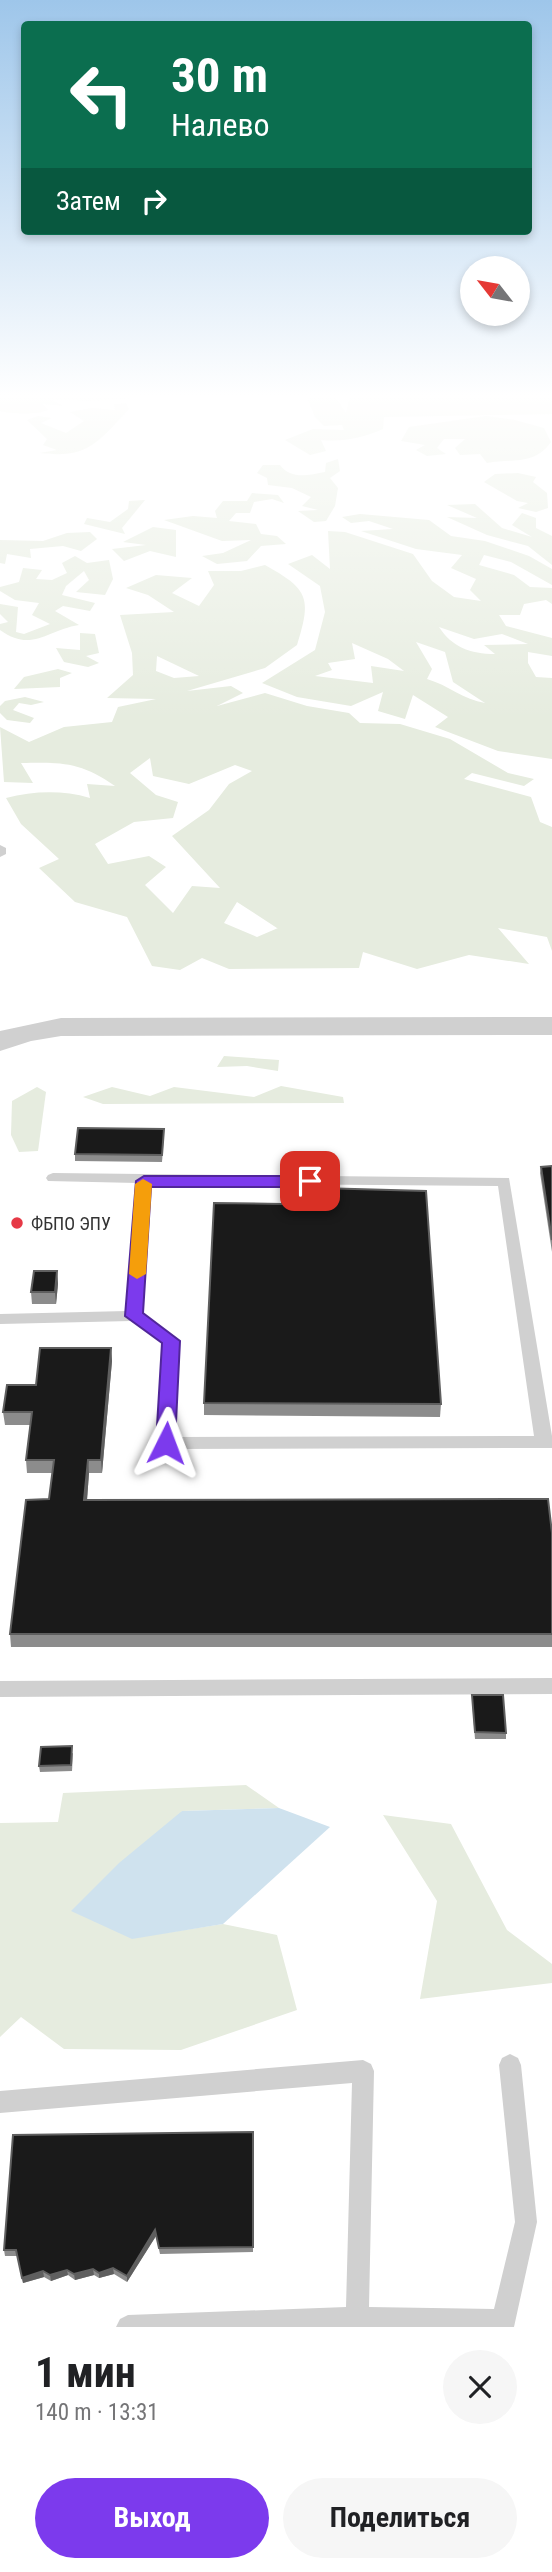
<!DOCTYPE html>
<html lang="ru">
<head>
<meta charset="utf-8">
<style>
  :root { --surface:#fff; --page:#f6f6f6; --text:#202124; --muted:#757577; --accent:#7c3aed }
  body { margin:0; font-family:"Roboto Condensed",sans-serif; background:var(--page); color:var(--text); height:100vh; display:flex; flex-direction:column; font-size:26px; white-space:nowrap }
  * { box-sizing:border-box; margin:0 }
  p { font-size:23px; color:var(--muted) }
  .icon { flex:none; width:38px; height:38px; fill:none; stroke:currentColor; stroke-width:2; stroke-linecap:round; stroke-linejoin:round }
  .map { position:relative; height:2327px; overflow:hidden }
  .details { display:flex; flex-direction:column; background:var(--surface); flex:1 }
  .details>* { flex:none }
  .top-card { position:absolute; left:21px; top:21px; width:511px; height:214px; border-radius:7px; box-shadow:0 4px 10px #0003; background:#0b6e4f; color:#fff; overflow:hidden }
  .needle { width:46px; rotate:301deg }
  .fabs { position:absolute; left:460px; top:256px; display:grid; gap:14px }
  .fabs a { display:grid; place-items:center; width:70px; height:70px; border-radius:50%; background:var(--surface); box-shadow:0 4px 10px #0003; font-size:35px }
  .pin { position:absolute; display:grid; place-items:center; width:60px; height:60px; color:#fff; margin:-30px; border-radius:14px; box-shadow:0 4px 10px #0006 }
  .me { position:absolute; width:77px; margin:-38px; rotate:3deg; stroke-linejoin:round; filter:drop-shadow(0 0 5px #0008) }
  .turn { display:flex; align-items:center; gap:24px; height:147px; padding:0 35px; font-size:32px }
  .turn .icon { width:91px; height:91px; stroke-width:2.5 }
  .turn b { display:block; font-size:49px; line-height:60px }
  .then { display:flex; align-items:center; height:66px; padding:0 35px; background:#0003; gap:14px; font-size:26px }
  .round { display:grid; place-items:center; flex:none; width:74px; height:74px; border-radius:37px; background:var(--page) }
  .overview { display:flex; align-items:center; justify-content:space-between; height:119px; padding:0 35px }
  h1 { font-size:42px; font-weight:700; line-height:52px }
  .primary-button { display:flex; gap:14px; margin-top:auto; padding:14px 35px }
  .primary-button a { flex:1; height:80px; border-radius:42px; background:var(--accent); color:#fff; font-size:28px; font-weight:700; line-height:80px; text-align:center }
  .primary-button a+a { background:var(--page); color:var(--text) }
  .map>svg:first-child { display:block }
  .green { fill:#e6ecdf; fill-rule:evenodd }
  .water { fill:#cfe2ee }
  .lines { fill:none; stroke-linecap:round; stroke-linejoin:round }
  .service { fill:#d0d0d0; fill-rule:evenodd }
  .tertiary { fill:#d0d0d0; fill-rule:evenodd }
  .wall { fill:#8c8c8c }
  .shaded-wall { fill:#5f5f5f }
  .building { fill:#1a1a1a; stroke:#5f5f5f; stroke-width:2 }
  .route { fill:#7c3aed; stroke:#51269a; stroke-width:2 }
  .slow { fill:#f59e0b }
  .poi-dot { fill:#e63946; stroke:#fff; stroke-width:2.5 }
  .labels { text-anchor:middle; dominant-baseline:central; stroke-width:7; stroke-linejoin:round; paint-order:stroke }
  .poi-label { font-size:18px; fill:#333; stroke:#fff; text-anchor:start }
</style>
</head>
<body>
<div class="map">
<svg width="552" height="2327" viewBox="0 0 552 2327">
  <rect width="100%" height="100%" fill="#fff"/>
  <g class="green">
    <path d="M0 393H147C128 403 75 400 53 400L63 406 43 404 48 410C38 415 11 414 0 411Z"/>
    <path d="M319 393 336 398 346 413 350 395 345 393H552V414L384 417 383 429C362 438 344 442 321 440L326 451 310 455 285 440 313 429 344 430 342 425 324 426 315 417 307 398Z"/>
    <path d="M126 403 129 409C98 442 88 459 40 453L57 450 43 445 47 439 27 420 38 416 52 418 41 423 66 433 84 421 70 412 92 408 115 410 114 404Z"/>
    <path d="M486 416 515 420 544 428 551 442C534 466 513 458 487 463L480 454 460 455 455 448 465 439H444L437 448 446 454 427 456 416 450 425 445 401 441 409 427Z"/>
    <path d="M338 459 340 471 330 478 338 488 335 506 326 521 314 522 298 511 318 510 302 506 311 497 292 488 268 485 267 478 257 473 263 465H280C291 480 309 475 325 472L326 463Z"/>
    <path d="M518 473 536 477 533 482 547 493 548 508 536 512 518 508 528 503 517 501 484 482 495 474Z"/>
    <path d="M252 493 278 495 284 503 272 499 254 502 250 513H236L229 521 256 524 261 534 277 536 286 544 261 546 247 561 217 564 202 556 223 553 251 540 222 541 164 520 193 516 217 518 215 511 223 501H247Z"/>
    <path d="M145 500 122 528 125 534 84 524 87 518 110 522 128 509 129 501Z"/>
    <path d="M475 504 502 528 532 537 512 525 522 513 536 518V528L552 536V565L528 546 487 535 447 517 477 518 447 505Z"/>
    <path d="M360 514 429 520 451 536 485 541 529 556 552 569V585L511 562 484 555 479 565 514 575 530 587 552 588V604L546 600 524 604 520 615H499L506 626 552 638V656L528 652V663L536 677 552 678V759L498 751 435 727 448 717 413 695 405 719 378 711 383 692 351 706 297 697 262 683 315 650 325 612 320 586 288 564 312 555 330 569 328 531 345 532 413 554 432 581 454 597 481 601 470 590 476 579 451 568 462 555 416 549 361 531 393 529 369 521 351 523 342 517ZM439 627 474 639 502 634 528 644 484 645 495 654C470 654 452 647 439 627ZM416 642 445 652 453 682 485 703C464 700 448 685 427 679L432 669ZM352 643 388 659 404 671 371 666 373 683 315 676 332 670 328 663 355 659Z"/>
    <path d="M153 527 176 530V557L150 551 124 561 112 549 146 545 123 542Z"/>
    <path d="M90 532 97 539 81 551 63 546 30 549 31 558 7 554 5 564 0 563V540L43 541 67 533Z"/>
    <path d="M75 556 87 563 109 560 113 579 105 595 76 592 89 580 84 571 66 586 62 595 95 603 90 611 63 606 55 611 79 625C47 630 32 653 0 630V624L8 622 0 614V604L18 607 16 632 24 634 50 624 32 615 39 603 15 600 0 591V587L19 582 23 568 42 570 36 579 52 580 67 573 62 563Z"/>
    <path d="M265 565C308 589 312 597 297 645L265 668 187 691 231 686 243 693 217 706 265 693 307 706 349 713 360 723 400 724 450 739 508 773 534 779 524 786 472 773 464 779 531 797 540 822 552 827V951L547 937 498 928 529 964 469 955 417 969 363 952 359 968 229 969 202 958 180 970 152 966 127 917 75 902 39 868 59 859 21 824 6 798C34 791 62 790 90 798L87 784 115 786C81 762 62 762 21 763L33 783 4 782 0 727 29 742 64 727 112 722 118 707 156 699 107 698 133 675 132 653 120 615 174 612 148 595 126 588 156 575 192 578 172 593 199 606 214 585 208 571H241ZM157 656 199 676 174 678 156 671ZM150 758 153 776 189 784 235 765 252 771 229 784 209 810 172 836 220 888 192 886 173 913 145 885 166 867 149 856 108 864 95 844 134 822 173 818 178 802 156 795 130 773ZM237 902 277 928H278L257 937 224 923Z"/>
    <path d="M80 633 95 634 99 653 86 656 99 663 88 667 64 662 56 648 80 650Z"/>
    <path d="M58 669 72 673 60 678V687L14 689 24 677Z"/>
    <path d="M25 697 44 702 31 705 19 703 13 710 34 718 30 723 7 720 0 713V706L5 701Z"/>
    <path d="M224 1056 279 1060 278 1071 247 1066 217 1067Z"/>
    <path d="M281 1086 343 1097 344 1103 103 1104 83 1097 112 1087 150 1096 174 1087 254 1097Z"/>
    <path d="M37 1087 46 1092 38 1151 19 1152 11 1135 12 1101Z"/>
    <path d="M246 1785 279 1808 182 1811 132 1938 223 1924 277 1935 297 2010 181 2050 64 2049 21 2017 0 2037V1823L58 1822 63 1793Z"/>
    <path d="M383 1815 451 1824 507 1930 552 1964V1983L420 1999 437 1901Z"/>
  </g>
  <path class="water" d="M279 1808 330 1827 223 1924 132 1939 71 1911 119 1863 182 1811Z"/>
  <g class="lines">
    <g class="service">
      <path d="M0 845 6 848V854L0 857Z"/>
      <path d="M53 1173 509 1178 552 1436V1448L166 1449 160 1447 158 1443 163 1343 131 1321 0 1324V1314L127 1311 137 1183 48 1181 46 1178 48 1175ZM151 1183 498 1186 534 1436 174 1437 179 1341 176 1337 142 1314Z"/>
      <path d="M552 1678V1694L0 1697V1681Z"/>
      <path d="M510 2054 518 2058 521 2065 537 2222 514 2327H116L120 2319 128 2315 346 2307 352 2083 0 2113V2091L363 2060 371 2064 374 2071 369 2307 494 2309 515 2222 499 2065 502 2058Z"/>
    </g>
    <path class="tertiary" d="M552 1017V1035L61 1036 31 1041 0 1051V1031L61 1018Z"/>
  </g>
  <g class="wall">
    <path d="M164 1135 162 1162 75 1161V1154Z"/>
    <path d="M552 1166V1252L540 1173 541 1167Z"/>
    <path d="M57 1271 58 1284 56 1304H32L31 1292Z"/>
    <path d="M111 1348 112 1361 102 1473H89L87 1500 552 1533V1647H11L10 1634 49 1499 52 1473H27L26 1460 30 1425H5L3 1412 36 1385Z"/>
    <path d="M204 1403 441 1404 440 1417 204 1415Z"/>
    <path d="M472 1695 506 1733V1739H475L472 1701Z"/>
    <path d="M73 1753 72 1771 40 1772 39 1766Z"/>
    <path d="M253 2132V2252L160 2254 156 2236 127 2282 114 2274 99 2278 94 2275 75 2280 68 2275 51 2281 44 2277 23 2283 17 2256H5L4 2250Z"/>
  </g>
  <g class="shaded-wall">
    <path d="M57 1271 58 1284 56 1304 55 1292Z"/>
    <path d="M111 1348 112 1361 102 1473 101 1460Z"/>
    <path d="M88 1460 89 1473 86 1513 84 1500Z"/>
    <path d="M155 2230 156 2236 127 2282V2276Z"/>
    <path d="M113 2268 114 2274 99 2278V2273Z"/>
    <path d="M93 2269 94 2275 75 2280 74 2274Z"/>
    <path d="M67 2270 68 2275 51 2281 50 2275Z"/>
    <path d="M43 2271 44 2277 23 2283 22 2278Z"/>
  </g>
  <g class="building">
    <path d="M78 1128 164 1129 162 1155 75 1154Z"/>
    <path d="M552 1166V1240L541 1167Z"/>
    <path d="M282 1187 426 1191 441 1404 204 1403 214 1203 282 1204Z"/>
    <path d="M34 1271H57L55 1292H31Z"/>
    <path d="M40 1348H111L101 1460H88L84 1500 548 1499 552 1533V1634H10L26 1500 49 1499 54 1460H26L32 1412H3L7 1385H36Z"/>
    <path d="M472 1695H503L506 1733 475 1732Z"/>
    <path d="M72 1746 71 1765 39 1766 41 1747Z"/>
    <path d="M253 2132V2247L159 2248 155 2230 127 2276 113 2268 99 2273 93 2269 74 2274 67 2270 50 2275 43 2271 22 2278 16 2250H4L13 2135Z"/>
  </g>
  <linearGradient id="sky" x2="0" y2="1"><stop stop-color="#9ec6ea"/><stop offset="0.55" stop-color="#fff"/><stop offset="1" stop-color="#fff" stop-opacity="0"/></linearGradient>
  <rect width="552" height="719" fill="url(#sky)"/>
  <path class="route" d="M144 1176H310L318 1181 310 1187H151L143 1313 180 1341 175 1443 166 1450 156 1443 162 1343 125 1316 136 1181Z"/>
  <path class="slow" d="M143 1179 152 1184 146 1274 137 1279 129 1274 135 1184Z"/>
  <circle class="poi-dot" cx="17" cy="1223" r="7"/>
  <g class="labels">
    <g class="poi-label">
      <text x="31" y="1223">ФБПО ЭПУ</text>
    </g>
  </g>
</svg>
<div class="fabs">
<a><svg class="needle" viewBox="-14 -14 28 28"><path d="M0-13l5 13h-10z" fill="#e53935"/><path d="M0 13l5-13h-10z" fill="#757577"/></svg></a>
</div>
<div class="pin" style="left:310px;top:1181px;background:#d93025"><svg class="icon" aria-label="arrive" viewBox="0 0 24 24"><path d="M6 21V4h12l-3 4 3 4H6"/></svg></div>
<svg class="me" style="left:166px;top:1443px" viewBox="-20 -20 40 40"><path d="M0-17L14 15 0 8-14 15z" fill="#7c3aed" stroke="#fff" stroke-width="4"/></svg>
<div class="top-card">
<div class="turn"><svg class="icon" aria-label="left" viewBox="0 0 24 24"><path d="M17 20v-9H6M10 6l-5 5 5 5"/></svg><div><b>30 m</b>Налево</div></div>
<div class="then">Затем<svg class="icon" aria-label="right" viewBox="0 0 24 24"><path d="M7 20v-9h11M14 6l5 5-5 5"/></svg></div>
</div>
</div>
<section class="details">
<div class="overview"><div><h1>1 мин</h1><p>140 m · 13:31</p></div><a class="round"><svg class="icon" aria-label="close" viewBox="0 0 24 24"><path d="M6 6l12 12M18 6L6 18"/></svg></a></div>
<div class="primary-button"><a>Выход</a><a>Поделиться</a></div>
</section>
</body>
</html>
